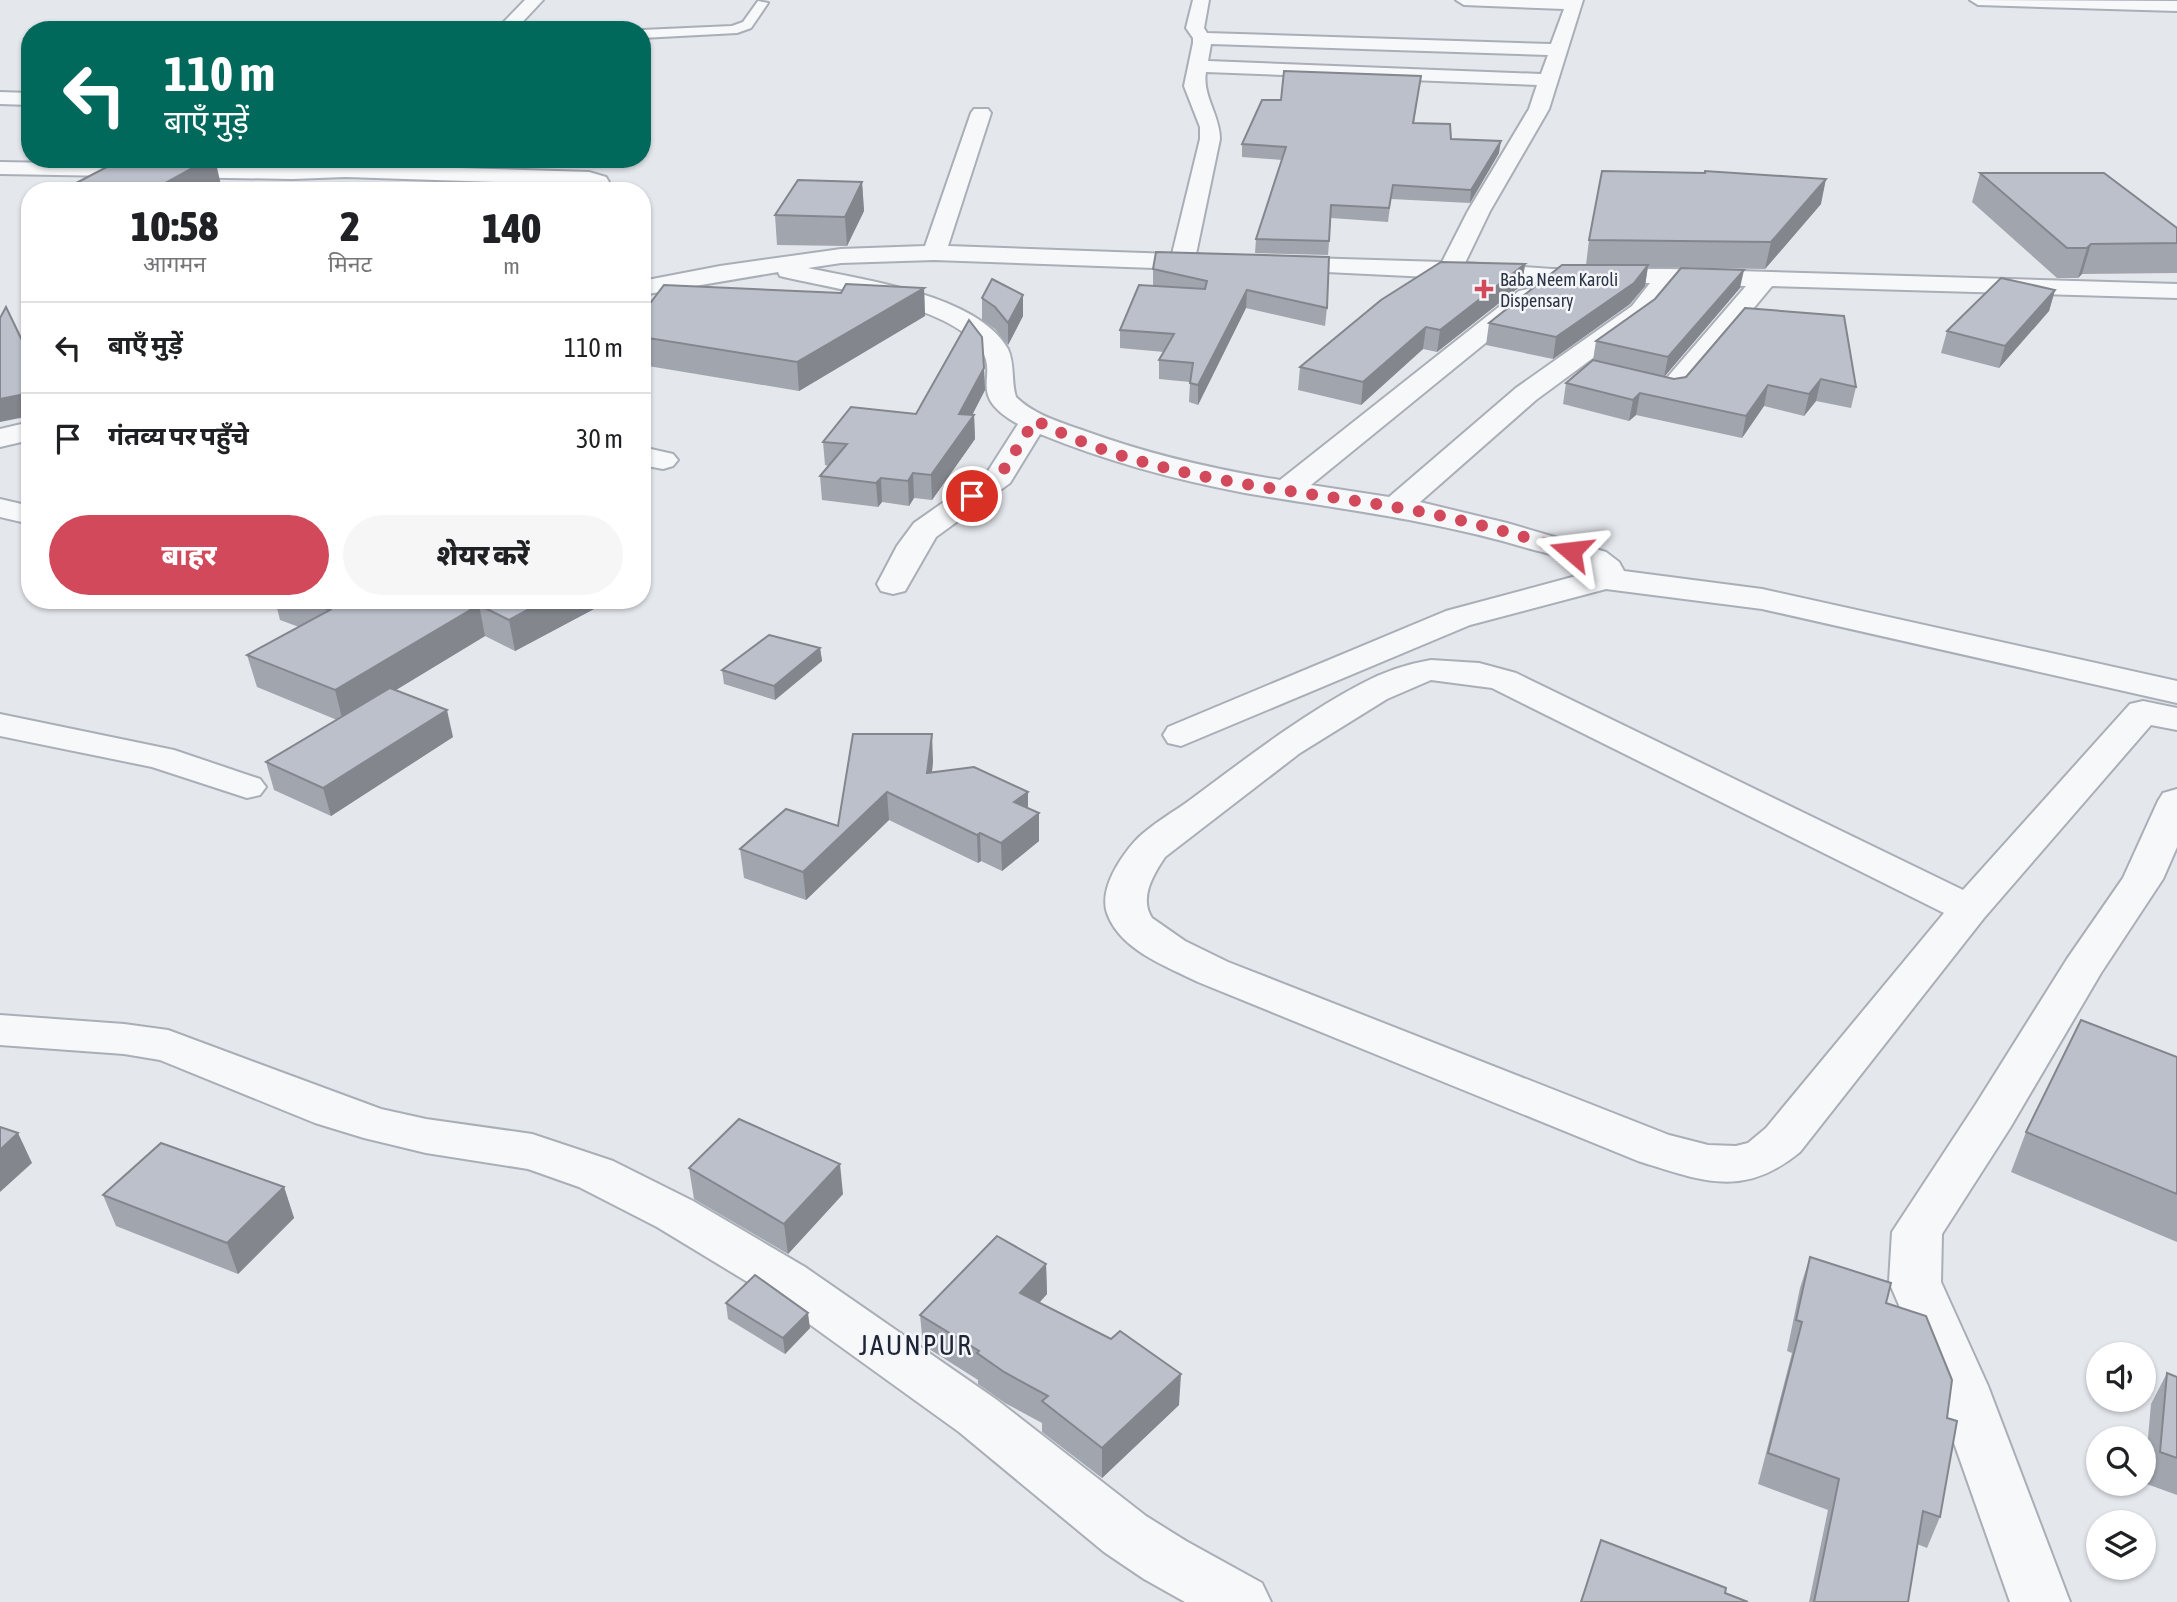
<!DOCTYPE html>
<html lang="hi">
<head>
<meta charset="utf-8">
<style>
  :root { --surface:#fff; --page:#f6f6f6; --text:#202124; --muted:#757577; --line:#e0e0e0; --accent:#d1495b }
  body { margin:0; font-family:"Asap Condensed","Noto Sans Devanagari",sans-serif; background:var(--page); color:var(--text); height:100vh; display:flex; flex-direction:column; font-size:26px; white-space:nowrap }
  * { box-sizing:border-box; margin:0 }
  p { font-size:23px; color:var(--muted) }
  .icon { flex:none; width:38px; height:38px; fill:none; stroke:currentColor; stroke-width:2; stroke-linecap:round; stroke-linejoin:round }
  .map { position:relative; flex:1; overflow:hidden }
  .panel { position:absolute; left:21px; top:182px; width:630px; height:427px; display:flex; flex-direction:column; background:var(--surface); border-radius:28px; box-shadow:0 2px 5px #0004 }
  .panel>* { flex:none }
  .banner { position:absolute; left:21px; top:21px; width:630px; height:147px; border-radius:28px; box-shadow:0 2px 5px #0004; background:#00695c; color:#fff; overflow:hidden }
  .tools { position:absolute; left:2086px; top:1342px; display:grid; gap:14px }
  .tools a { display:grid; place-items:center; width:70px; height:70px; border-radius:50%; background:var(--surface); box-shadow:0 2px 5px #0004; font-size:35px }
  .pin { position:absolute; display:grid; place-items:center; width:60px; height:60px; color:#fff; margin:-30px; border:4px solid #fff; border-radius:50%; box-shadow:0 2px 7px #0007 }
  .me { position:absolute; width:77px; margin:-38px; rotate:287deg; stroke-linejoin:round; filter:drop-shadow(0 0 5px #0008) }
  .turn { display:flex; align-items:center; gap:24px; height:147px; padding:0 28px; font-size:32px }
  .turn .icon { width:91px; height:91px; stroke-width:2.5 }
  .turn b { display:block; font-size:49px; line-height:60px }
  .eta { display:flex; justify-content:space-evenly; align-items:center; height:119px; text-align:center }
  .eta b { font-size:42px; font-weight:800; line-height:49px }
  .primary-button { display:flex; gap:14px; margin-top:auto; padding:14px 28px }
  .primary-button a { flex:1; height:80px; border-radius:42px; background:var(--accent); color:#fff; font-size:28px; font-weight:800; line-height:80px; text-align:center }
  .primary-button a+a { background:var(--page); color:var(--text) }
  ul { padding:0; list-style:none }
  li { display:flex; align-items:center; gap:21px; height:91px; padding:0 28px; border-top:2px solid var(--line) }
  li div { flex:1 }
  li b { display:block; font-size:26px }
  li em { font-style:normal }
  .map>svg:first-child { display:block }
  .lines { fill:none; stroke-linecap:round; stroke-linejoin:round }
  .lane-casing { stroke:#a9aeb7; stroke-width:4 }
  .street-casing { stroke:#a9aeb7; stroke-width:4 }
  .lane { fill:#f7f8fa; fill-rule:evenodd }
  .street { fill:#f7f8fa; fill-rule:evenodd }
  .wall { fill:#a1a5ae }
  .shaded-wall { fill:#83868d }
  .building { fill:#bbc0ca; stroke:#83868d; stroke-width:2 }
  .route { stroke:#d1495b; stroke-width:12; stroke-dasharray:0 21.6 }
  .poi-dot { fill:#d1495b; stroke:#f4f6f9; stroke-width:2.5 }
  .labels { text-anchor:middle; dominant-baseline:central; stroke-width:5; stroke-linejoin:round; paint-order:stroke }
  .far-poi-label { font-size:18px; fill:#2b3445; stroke:#f4f6f9; text-anchor:start }
  .near-quarter-label { font-size:28px; letter-spacing:2px; fill:#1d2536; stroke:#f4f6f9 }
</style>
</head>
<body>
<div class="map">
<svg width="2177" height="1602" viewBox="0 0 2177 1602">
  <rect width="100%" height="100%" fill="#e4e7ec"/>
  <g class="lines">
    <defs>
      <path id="lane" d="M758 1 768 3 751 28 737 33 642 38V30L732 26 743 22Z"/>
      <g id="street">
        <path d="M525 0H543L515 30H496Z"/>
        <path d="M1193 0H1209L1204 28 1207 33 1551 44 1564 9 1464 5 1456 0H1583L1549 109 1490 211 1465 263 1552 269H1669L2177 284V298L1772 286 1681 396 1671 398 1624 387 1620 381 1624 375 1634 373 1665 380 1746 286 1676 284 1650 316 1536 400 1420 502 1507 523 1606 552 1619 562 1624 571 1762 589 2177 681V703L1762 609 1606 589 1470 625 1181 746 1168 743 1163 735 1168 727 1446 611 1591 572C1574 558 1548 554 1527 548 1434 520 1340 509 1245 493 1175 480 1106 461 1040 434L1010 483 936 537 905 591 893 594 881 591 877 584 897 546 914 523 988 471 1018 424C964 394 1001 376 980 348 947 304 833 289 780 276L778 272 642 295V281L720 266 841 249 925 246 971 113 974 109H988L991 113 948 246 1172 254 1200 139V127L1184 86 1193 43V38L1186 28ZM1211 44 1548 55 1541 74 1208 61ZM1206 72 1537 85 1529 109 1468 211 1442 262 1275 257 1267 259 1263 264 1267 269 1552 283H1650L1632 306 1516 388 1389 497 1311 485 1537 301 1540 296 1537 291 1528 289 1519 291 1280 480C1212 469 1147 454 1082 430 1059 422 1033 414 1016 397 1011 382 1015 364 1008 349 978 295 864 280 808 268L841 263 934 260 1182 269 1216 267 1220 262 1216 257 1196 254 1220 139C1220 115 1202 96 1206 72Z"/>
        <path d="M1970 0 2177 1V11L1978 5Z"/>
        <path d="M0 92 30 93V105L0 104Z"/>
        <path d="M344 159H366L362 165 589 172 606 177 609 182 606 191H584L586 185 346 177 292 179 0 174V162L292 167 340 165Z"/>
        <path d="M30 422V440L0 447V429Z"/>
        <path d="M642 447 673 454 678 460 673 466 663 469 642 465Z"/>
        <path d="M0 499 30 506V524L0 517Z"/>
        <path d="M1431 660 1479 663 1516 673 1963 890 2130 704 2143 701 2177 708V730L2151 725 1984 918 1800 1152C1743 1199 1702 1181 1638 1161L1198 982C1166 966 1120 950 1107 913 1099 889 1120 858 1135 841 1151 824 1176 811 1194 797 1248 757 1302 715 1361 684 1383 672 1407 664 1431 660ZM1431 680 1492 688 1944 913 1766 1128 1748 1143 1736 1146 1708 1145 1669 1135 1228 962 1185 941 1152 918C1139 898 1153 875 1165 857L1300 753 1387 699Z"/>
        <path d="M0 714 174 750 260 779 266 787 260 795 247 798 152 767 0 736Z"/>
        <path d="M2177 789V847L2163 879 2101 973 2010 1128 1942 1234 1941 1282 1988 1386 2070 1602H2010L1934 1386 1889 1282 1892 1232 1976 1104 2067 959 2123 878 2158 801 2163 793Z"/>
        <path d="M0 1015 124 1024 168 1030 381 1109 426 1119 532 1134 613 1161 693 1201 805 1267 997 1400 1146 1516 1186 1541 1262 1583 1271 1602H1185L1144 1579 1104 1552 959 1432 769 1295 657 1227 579 1187 528 1169 426 1153 364 1138 315 1123 160 1060 124 1054 0 1045Z"/>
      </g>
    </defs>
    <use href="#lane" class="lane-casing"/>
    <use href="#street" class="street-casing"/>
    <use href="#lane" class="lane"/>
    <use href="#street" class="street"/>
  </g>
  <g class="wall">
    <path d="M1419 87 1414 123 1451 139 1499 153 1470 203 1391 199 1388 222 1331 218 1328 255 1255 253 1256 239 1282 160 1242 157V144L1281 100Z"/>
    <path d="M1980 173 2177 228V273L2082 274 2078 278H2057L1972 202Z"/>
    <path d="M862 182 864 211 847 246 777 245 775 215Z"/>
    <path d="M1821 204 1765 269 1648 267 1645 286 1630 304 1553 359 1486 345 1489 323 1586 265 1589 240Z"/>
    <path d="M1525 264 1522 285 1437 352 1423 349 1361 405 1298 390 1300 367Z"/>
    <path d="M1153 269 1327 308 1325 326 1246 308 1198 405 1189 402 1190 382 1159 379V360L1164 352 1120 348V330L1153 286Z"/>
    <path d="M924 288 925 316 799 391 642 365V314L841 293Z"/>
    <path d="M1740 288 1664 377 1674 379 1686 377 1745 308 1856 387 1851 408 1816 401 1804 416 1764 406 1742 438 1636 415 1629 421 1563 404 1566 383 1593 360 1596 341Z"/>
    <path d="M2055 290 2049 311 1999 368 1941 353 1947 331Z"/>
    <path d="M1023 295V316L1008 345 995 329 982 320V298Z"/>
    <path d="M984 368 985 390 972 415H974L975 439 932 500 914 498 909 506 882 502 878 507 822 500 820 476 829 466 825 465 823 442 916 414Z"/>
    <path d="M275 600H609V601L515 651 485 636 396 690 453 737 331 816 274 790 266 762 337 720 257 687 247 655 299 627 280 620Z"/>
    <path d="M820 648 822 661 775 700 724 684 722 670Z"/>
    <path d="M933 761 932 772 1028 792V808L1039 813V841L1002 871 981 861 978 863 889 820 806 900 744 878 740 849 838 826Z"/>
    <path d="M2177 1057V1242L2011 1172 2026 1132Z"/>
    <path d="M689 1168 843 1194 788 1254 694 1199Z"/>
    <path d="M284 1187 294 1218 238 1274 116 1226 103 1195Z"/>
    <path d="M1810 1257 1886 1303 1947 1418 1940 1517 1927 1548 1917 1544 1908 1602H1809L1828 1510 1758 1484 1792 1353 1787 1351 1800 1288Z"/>
    <path d="M1046 1264 1047 1294 1039 1303 1179 1405 1102 1478 1042 1432V1423L1005 1403 978 1384V1380L923 1345 920 1315Z"/>
    <path d="M726 1303 810 1328 785 1354 728 1319Z"/>
    <path d="M2167 1373 2177 1377V1495L2144 1483 2151 1404Z"/>
  </g>
  <g class="shaded-wall">
    <path d="M1501 141 1499 153 1470 203 1471 190Z"/>
    <path d="M209 159H215L221 185 210 191H151Z"/>
    <path d="M1826 179 1821 204 1765 269 1771 242Z"/>
    <path d="M862 182 864 211 847 246 845 217Z"/>
    <path d="M2091 244 2082 274 2078 278 2087 248Z"/>
    <path d="M1525 264 1522 285 1437 352 1440 330Z"/>
    <path d="M1648 265 1645 286 1630 304 1553 359 1556 337Z"/>
    <path d="M1744 270 1740 288 1664 377 1668 357Z"/>
    <path d="M924 288 925 316 799 391 797 362Z"/>
    <path d="M1247 290 1246 308 1198 405V385Z"/>
    <path d="M2055 290 2049 311 1999 368 2005 346Z"/>
    <path d="M1023 295V316L1008 345V323Z"/>
    <path d="M1426 327 1423 349 1361 405 1363 382Z"/>
    <path d="M984 368 985 390 965 429 974 415 975 439 932 500 931 475 959 414Z"/>
    <path d="M1821 379 1816 401 1804 416 1809 394Z"/>
    <path d="M1768 385 1764 406 1742 438 1746 416Z"/>
    <path d="M30 393V416L0 422V399Z"/>
    <path d="M1640 393 1636 415 1629 421 1633 400Z"/>
    <path d="M913 473 914 498 909 506 908 481Z"/>
    <path d="M881 478 882 502 878 507 876 483Z"/>
    <path d="M546 600H609V601L515 651 509 620Z"/>
    <path d="M479 605 485 636 343 722 335 690Z"/>
    <path d="M820 648 822 661 775 700 774 686Z"/>
    <path d="M447 710 453 737 331 816 323 788Z"/>
    <path d="M932 734 933 761 929 800 927 773Z"/>
    <path d="M887 792 889 820 806 900 803 872Z"/>
    <path d="M1028 792V819L1014 802Z"/>
    <path d="M1039 813V841L1002 871 1001 843Z"/>
    <path d="M980 833 981 861 978 863 977 835Z"/>
    <path d="M18 1133 32 1163 0 1192V1150Z"/>
    <path d="M840 1164 843 1194 788 1254 784 1224Z"/>
    <path d="M284 1187 294 1218 238 1274 227 1243Z"/>
    <path d="M1046 1264 1047 1294 1021 1323 1020 1293Z"/>
    <path d="M808 1313 810 1328 785 1354 783 1338Z"/>
    <path d="M1181 1374 1179 1405 1102 1478V1448Z"/>
  </g>
  <g class="building">
    <path d="M1284 71 1421 76 1413 123 1450 124 1451 139 1501 141 1471 190 1393 185 1389 208 1331 205 1329 241 1256 239 1286 147 1242 144 1262 100H1281Z"/>
    <path d="M122 159H209L151 191H61Z"/>
    <path d="M1602 171 1705 173V171L1826 179 1771 242 1589 240Z"/>
    <path d="M1980 173H2104L2177 228V243L2091 244 2087 248H2067Z"/>
    <path d="M798 180 862 182 845 217 775 215Z"/>
    <path d="M1156 252 1329 257 1327 308 1247 290 1198 385 1190 383 1193 363 1159 360 1174 334 1120 330 1139 285 1205 289 1207 281 1153 269Z"/>
    <path d="M1441 262 1525 264 1440 330 1426 327 1363 382 1300 367 1381 300Z"/>
    <path d="M1562 265H1648L1634 283 1556 337 1489 323Z"/>
    <path d="M1681 268 1744 270 1668 357 1596 341 1655 299Z"/>
    <path d="M2001 278 2055 290 2005 346 1947 331Z"/>
    <path d="M992 279 1023 295 1008 323 995 307 982 298Z"/>
    <path d="M846 284 924 288 797 362 642 337V314L664 285 841 293Z"/>
    <path d="M6 307 30 357V393L0 399V318Z"/>
    <path d="M1745 308 1844 316 1856 387 1821 379 1809 394 1768 385 1746 416 1640 393 1633 400 1566 383 1593 360 1674 379 1686 377Z"/>
    <path d="M969 320 982 337 984 368 959 414 974 415 931 475 913 473 908 481 881 478 876 483 820 476 847 444 823 442 851 407 916 414Z"/>
    <path d="M303 600H546L509 620 479 605 335 690 247 655 330 610Z"/>
    <path d="M769 635 820 648 774 686 722 670Z"/>
    <path d="M390 688 447 710 323 788 266 762Z"/>
    <path d="M853 734H932L927 773 974 767 1028 792 1014 802 1039 813 1001 843 980 833 977 835 887 792 803 872 740 849 786 809 838 826Z"/>
    <path d="M2081 1020 2177 1057V1194L2026 1132Z"/>
    <path d="M739 1119 840 1164 784 1224 689 1168Z"/>
    <path d="M0 1127 18 1133 0 1150Z"/>
    <path d="M161 1143 284 1187 227 1243 103 1195Z"/>
    <path d="M997 1236 1046 1264 1020 1293 1111 1339 1120 1331 1181 1374 1102 1448 1042 1401 1048 1396 1004 1372 977 1353 979 1351 920 1315Z"/>
    <path d="M1810 1257 1891 1283 1886 1303 1926 1316 1952 1380 1947 1418 1957 1421 1940 1517 1923 1511 1908 1602H1814L1839 1479 1768 1453 1802 1322 1796 1320Z"/>
    <path d="M755 1275 808 1313 783 1338 726 1303Z"/>
    <path d="M2167 1373 2177 1377V1458L2160 1452Z"/>
    <path d="M1601 1540 1726 1588 1725 1593 1748 1602H1581Z"/>
  </g>
  <g class="lines">
    <path class="route" d="M972 496 999 477 1035 420C1144 478 1275 487 1395 507 1455 517 1513 533 1571 551"/>
  </g>
  <path class="poi-dot" d="M1480.5 278.5h7v7h7v7h-7v7h-7v-7h-7v-7h7z"/>
  <g class="labels">
    <g class="far-poi-label">
      <text x="1500" y="279">Baba Neem Karoli<tspan x="1500" dy="21">Dispensary</tspan></text>
    </g>
    <g class="near-quarter-label">
      <text x="916" y="1345">JAUNPUR</text>
    </g>
  </g>
</svg>
<div class="tools">
<a><svg class="icon" aria-label="sound" viewBox="0 0 24 24"><path d="M4 9h4l5-4v14l-5-4H4zM17 9q2 3 0 6"/></svg></a>
<a><svg class="icon" aria-label="search" viewBox="0 0 24 24"><circle cx="10" cy="10" r="6"/><path d="M15 15l6 6"/></svg></a>
<a><svg class="icon" aria-label="layers" viewBox="0 0 24 24"><path d="M12 4l9 5-9 5-9-5zM3 14l9 5 9-5"/></svg></a>
</div>
<div class="pin" style="left:972px;top:496px;background:#d93025"><svg class="icon" aria-label="arrive" viewBox="0 0 24 24"><path d="M6 21V4h12l-3 4 3 4H6"/></svg></div>
<svg class="me" style="left:1571px;top:551px" viewBox="-20 -20 40 40"><path d="M0-17L14 15 0 8-14 15z" fill="#d1495b" stroke="#fff" stroke-width="4"/></svg>
<div class="banner">
<div class="turn"><svg class="icon" aria-label="left" viewBox="0 0 24 24"><path d="M17 20v-9H6M10 6l-5 5 5 5"/></svg><div><b>110 m</b>बाएँ मुड़ें</div></div>
</div>
<section class="panel">
<div class="eta">
<div><b>10:58</b><p>आगमन</p></div>
<div><b>2</b><p>मिनट</p></div>
<div><b>140</b><p>m</p></div>
</div>
<ul>
<li><svg class="icon" aria-label="left" viewBox="0 0 24 24"><path d="M17 20v-9H6M10 6l-5 5 5 5"/></svg><div><b>बाएँ मुड़ें</b></div><em>110 m</em></li>
<li><svg class="icon" aria-label="arrive" viewBox="0 0 24 24"><path d="M6 21V4h12l-3 4 3 4H6"/></svg><div><b>गंतव्य पर पहुँचे</b></div><em>30 m</em></li>
</ul>
<div class="primary-button"><a>बाहर</a><a>शेयर करें</a></div>
</section>
</div>
</body>
</html>
